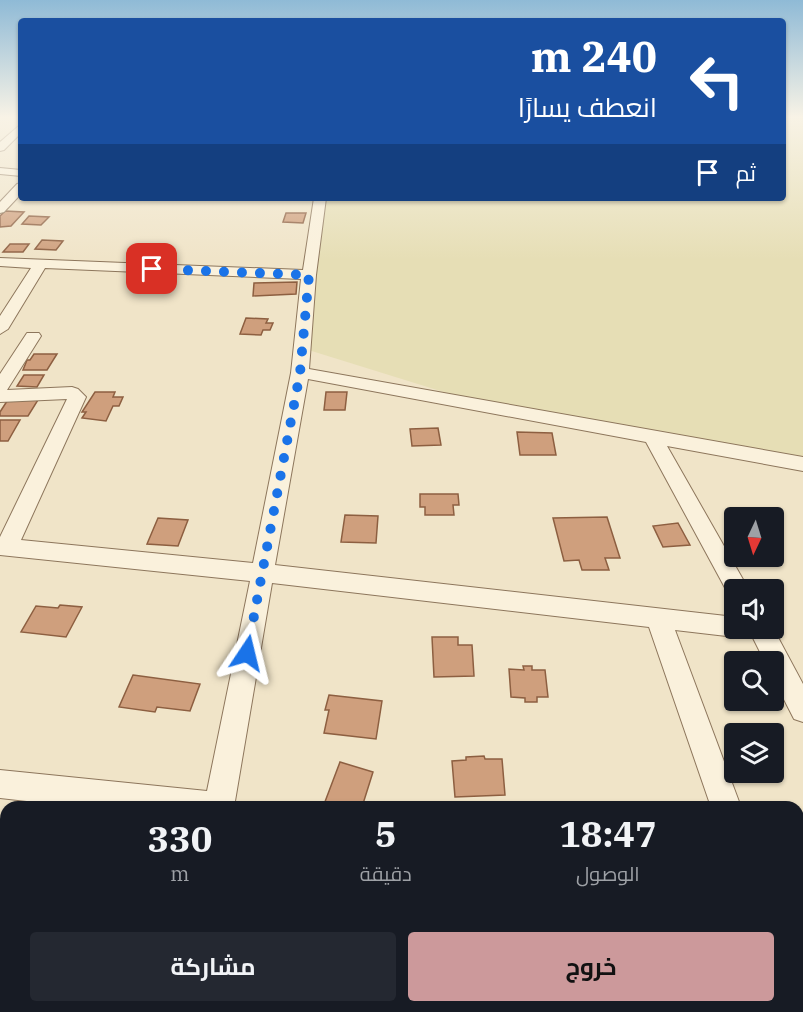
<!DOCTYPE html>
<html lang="ar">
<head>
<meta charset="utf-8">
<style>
  :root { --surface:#171b24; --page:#242831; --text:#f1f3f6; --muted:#9ea1a6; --accent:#cc999b }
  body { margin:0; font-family:"IBM Plex Serif",Cairo,serif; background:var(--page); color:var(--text); direction:rtl; height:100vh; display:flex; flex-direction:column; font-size:22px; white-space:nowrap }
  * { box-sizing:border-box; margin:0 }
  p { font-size:20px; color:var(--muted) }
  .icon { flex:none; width:33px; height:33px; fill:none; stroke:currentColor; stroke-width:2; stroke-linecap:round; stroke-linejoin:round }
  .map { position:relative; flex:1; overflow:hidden; direction:ltr }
  .drawer { position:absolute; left:0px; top:801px; width:804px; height:212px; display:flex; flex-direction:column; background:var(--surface); border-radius:18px 18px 0 0; box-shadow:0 2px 4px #0004; direction:rtl }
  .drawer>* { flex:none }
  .hud { position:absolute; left:18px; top:18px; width:768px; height:183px; border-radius:6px; box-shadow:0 2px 4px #0004; direction:rtl; background:#1a4fa0; color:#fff; overflow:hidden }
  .needle { width:39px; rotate:184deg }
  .tools { position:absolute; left:724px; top:507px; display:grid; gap:12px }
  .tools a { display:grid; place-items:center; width:60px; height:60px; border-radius:6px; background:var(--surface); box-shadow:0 2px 4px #0004; font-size:30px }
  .pin { position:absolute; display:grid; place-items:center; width:51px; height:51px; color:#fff; margin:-26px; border-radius:12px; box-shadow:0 3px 9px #0006 }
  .me { position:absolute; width:66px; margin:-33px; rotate:10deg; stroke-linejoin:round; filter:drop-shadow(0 0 4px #0008) }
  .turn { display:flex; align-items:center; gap:21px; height:126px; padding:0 30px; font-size:27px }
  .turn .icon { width:78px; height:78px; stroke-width:2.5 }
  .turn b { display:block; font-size:42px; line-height:51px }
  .then { display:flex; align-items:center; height:57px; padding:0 30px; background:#0003; gap:12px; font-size:22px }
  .eta { display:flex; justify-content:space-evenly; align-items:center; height:102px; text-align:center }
  .eta b { font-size:36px; font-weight:700; line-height:42px }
  .button { display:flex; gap:12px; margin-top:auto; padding:12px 30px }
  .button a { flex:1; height:69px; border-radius:6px; background:var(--accent); color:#111; font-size:24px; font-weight:700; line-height:69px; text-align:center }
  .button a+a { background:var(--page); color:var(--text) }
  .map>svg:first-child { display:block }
  .farmland { fill:#e6deb5 }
  .building { fill:#cf9f7d; stroke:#8d5f41; stroke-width:1.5 }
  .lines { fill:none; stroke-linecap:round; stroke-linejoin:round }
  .minor-casing { stroke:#8d765c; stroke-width:2 }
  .minor { fill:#faf1dc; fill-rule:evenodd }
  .route { stroke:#1a73e8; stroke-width:10; stroke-dasharray:0 18 }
</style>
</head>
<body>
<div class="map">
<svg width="803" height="1012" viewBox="0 0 803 1012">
  <rect width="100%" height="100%" fill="#f0e4c8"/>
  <path class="farmland" d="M783 118H803V462L508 412 302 348 319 198H783Z"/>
  <g class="building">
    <path d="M5 211 24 212 11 226 0 227V216Z"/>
    <path d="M286 213H306L303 223 283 222Z"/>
    <path d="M29 216 49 217 41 225 22 224Z"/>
    <path d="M42 240 63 241 56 250 35 249Z"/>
    <path d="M10 244H29L23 252H3Z"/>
    <path d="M297 282 296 294 253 296 254 283Z"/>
    <path d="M246 318 268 319 266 323H273L270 330H263L261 335 240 334Z"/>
    <path d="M34 354H57L47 370H23L27 360H30Z"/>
    <path d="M24 375H44L37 387 17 386Z"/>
    <path d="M95 392H115L113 397H123L119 406H113L106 421 82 418 86 412H82Z"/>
    <path d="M326 392H347L345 410H324Z"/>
    <path d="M9 398 38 400 28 416H0V412Z"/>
    <path d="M0 420H20L8 441H0Z"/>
    <path d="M438 428 441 445 412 446 410 429Z"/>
    <path d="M517 432 552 433 556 455H520Z"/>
    <path d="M420 494H458L459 505H453L454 515H425V507H420Z"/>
    <path d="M345 515 378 516 376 543 341 542Z"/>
    <path d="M607 517 620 558H605L609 570H582L579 560 564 561 553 518Z"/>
    <path d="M158 518 188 520 178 546 147 544Z"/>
    <path d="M678 523 690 545 663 547 653 526Z"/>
    <path d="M60 605 82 607 66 637 21 632 36 606 58 608Z"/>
    <path d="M432 637H458V645H472L474 676 434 677Z"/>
    <path d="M523 666H532V670H545L548 697H537V702H525V698L511 697 509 669 524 670Z"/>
    <path d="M133 675 200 684 190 711 157 707 155 712 119 707Z"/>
    <path d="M329 695 382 701 376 739 324 733 329 710H325Z"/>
    <path d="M484 756 485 759H502L505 795 455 797 452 761 466 760V757Z"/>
    <path d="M340 762 373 772 362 807H323Z"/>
    <path d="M803 835V888H798V836Z"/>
    <path d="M58 1006H104L102 1012 56 1010Z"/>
  </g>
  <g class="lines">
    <defs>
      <g id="minor">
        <path d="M21 124V133L4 150 0 151V142Z"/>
        <path d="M0 168 21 170V176L0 174Z"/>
        <path d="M21 183V194L4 212 0 213V202L17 184Z"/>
        <path d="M314 198H326L316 275 309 369 803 457V471L667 446 749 590H735V599L730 597 646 442 308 379 275 565 735 617V628H746L744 634 735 637 675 630 741 807H711L649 627 272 583 234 807H80L0 798V770L207 791 250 581 0 555V537L67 399 0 402V374L27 333H39L41 336 7 390 72 387 78 389 86 397 21 540 253 563 291 373 301 279 45 268 8 329 0 334V316L31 268 0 266V258L303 270Z"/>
        <path d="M748 628H773L803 684V722L794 719 774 680V662H765Z"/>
        <path d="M798 981 803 983V1012H786L784 1006H798Z"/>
        <path d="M168 1006H204L203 1012H167Z"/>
      </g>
    </defs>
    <use href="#minor" class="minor-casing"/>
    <use href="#minor" class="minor"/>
  </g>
  <linearGradient id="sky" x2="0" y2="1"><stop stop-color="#8fbad6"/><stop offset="0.45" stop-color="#f8f3e6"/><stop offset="1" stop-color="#f8f3e6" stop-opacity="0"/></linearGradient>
  <rect width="803" height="260" fill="url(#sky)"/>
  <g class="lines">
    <path class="route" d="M152 269 309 275 300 373 247 653"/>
  </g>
</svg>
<div class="tools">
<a><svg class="needle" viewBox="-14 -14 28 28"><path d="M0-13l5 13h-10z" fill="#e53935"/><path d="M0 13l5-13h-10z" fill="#9ea1a6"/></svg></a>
<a><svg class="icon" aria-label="sound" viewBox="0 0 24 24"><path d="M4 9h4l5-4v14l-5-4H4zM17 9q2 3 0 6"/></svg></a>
<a><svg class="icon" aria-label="search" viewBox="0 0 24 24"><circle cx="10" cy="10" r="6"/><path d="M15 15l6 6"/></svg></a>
<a><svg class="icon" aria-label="layers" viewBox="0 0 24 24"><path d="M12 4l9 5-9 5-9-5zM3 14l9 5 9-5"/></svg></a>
</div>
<div class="pin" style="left:152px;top:269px;background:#d93025"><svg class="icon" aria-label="arrive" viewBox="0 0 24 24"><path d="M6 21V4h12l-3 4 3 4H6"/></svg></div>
<svg class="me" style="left:247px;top:653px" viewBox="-20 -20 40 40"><path d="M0-17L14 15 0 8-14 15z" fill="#1a73e8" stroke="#fff" stroke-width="4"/></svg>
<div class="hud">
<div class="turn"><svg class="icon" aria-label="left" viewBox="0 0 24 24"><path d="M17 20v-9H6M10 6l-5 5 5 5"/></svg><div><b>240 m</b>انعطف يسارًا</div></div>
<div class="then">ثم<svg class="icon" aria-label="arrive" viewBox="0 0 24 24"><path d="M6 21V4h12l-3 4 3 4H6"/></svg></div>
</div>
<section class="drawer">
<div class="eta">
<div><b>18:47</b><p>الوصول</p></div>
<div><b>5</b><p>دقيقة</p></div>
<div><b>330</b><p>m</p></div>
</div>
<div class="button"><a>خروج</a><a>مشاركة</a></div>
</section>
</div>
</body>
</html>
